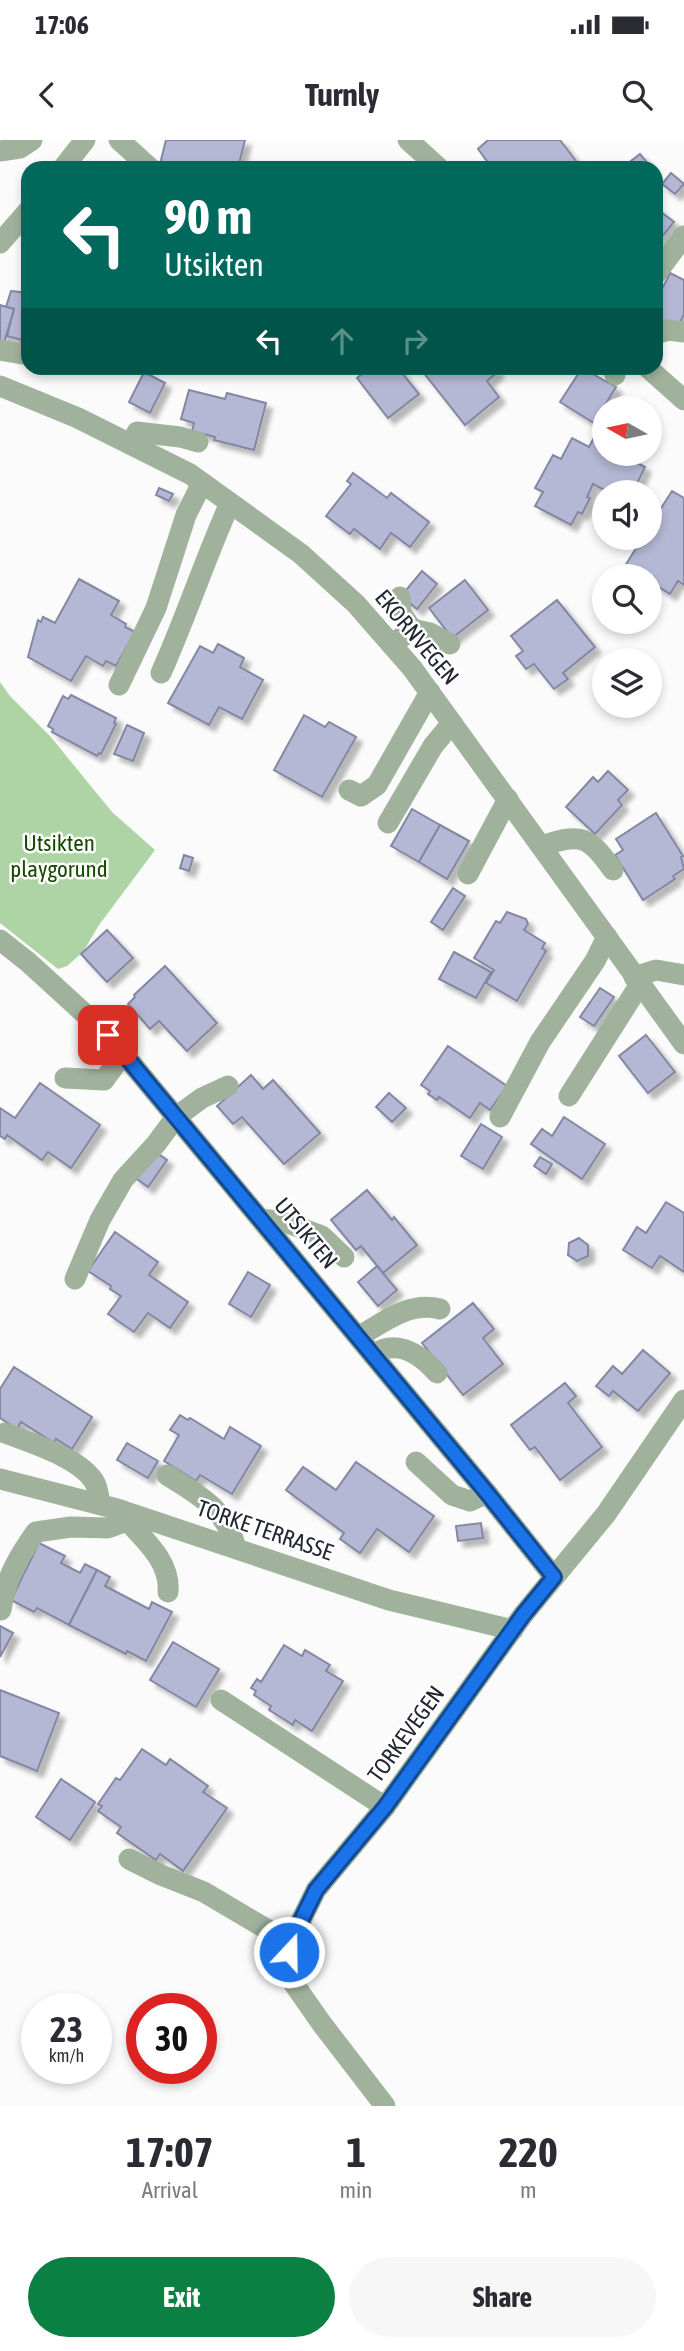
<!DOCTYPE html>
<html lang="en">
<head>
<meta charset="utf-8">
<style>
  :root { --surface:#fff; --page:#f7f7f7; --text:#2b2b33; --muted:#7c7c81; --accent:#0b8043 }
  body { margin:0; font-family:"Asap Condensed",sans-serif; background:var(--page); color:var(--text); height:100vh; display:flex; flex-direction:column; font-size:26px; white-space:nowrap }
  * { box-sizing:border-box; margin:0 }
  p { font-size:23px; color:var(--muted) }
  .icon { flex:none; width:38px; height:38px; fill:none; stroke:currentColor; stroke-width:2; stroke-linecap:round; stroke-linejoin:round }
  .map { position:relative; height:1966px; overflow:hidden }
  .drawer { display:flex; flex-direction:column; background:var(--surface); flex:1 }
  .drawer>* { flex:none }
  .hud { position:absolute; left:21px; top:21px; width:642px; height:214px; border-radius:21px; box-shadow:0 4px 10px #0003; background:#00695c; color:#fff; overflow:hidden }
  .needle { width:46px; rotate:279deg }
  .buttons { position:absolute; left:592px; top:256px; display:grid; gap:14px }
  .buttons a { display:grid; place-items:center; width:70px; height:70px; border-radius:50%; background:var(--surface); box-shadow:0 4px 10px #0003; font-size:35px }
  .speed { position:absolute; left:21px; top:1853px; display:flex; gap:14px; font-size:35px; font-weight:700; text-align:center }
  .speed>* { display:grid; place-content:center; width:91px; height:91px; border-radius:50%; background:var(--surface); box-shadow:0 4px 10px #0003; line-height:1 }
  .speed small { font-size:18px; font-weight:400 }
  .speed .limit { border:10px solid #d22; background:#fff; color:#111 }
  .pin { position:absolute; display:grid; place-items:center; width:60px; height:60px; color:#fff; margin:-30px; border-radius:14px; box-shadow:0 4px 10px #0006 }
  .me { position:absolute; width:77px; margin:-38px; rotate:21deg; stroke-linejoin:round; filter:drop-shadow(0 0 5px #0008) }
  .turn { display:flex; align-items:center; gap:24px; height:147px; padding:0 28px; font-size:32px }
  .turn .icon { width:91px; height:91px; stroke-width:2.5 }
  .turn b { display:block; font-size:49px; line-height:60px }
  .lanes { display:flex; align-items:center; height:66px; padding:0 28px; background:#0003; justify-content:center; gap:35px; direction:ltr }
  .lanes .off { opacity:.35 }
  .eta { display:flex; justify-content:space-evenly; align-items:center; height:119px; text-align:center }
  .eta b { font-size:42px; font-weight:700; line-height:49px }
  .button { display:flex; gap:14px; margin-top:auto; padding:14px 28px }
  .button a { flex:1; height:80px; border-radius:42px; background:var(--accent); color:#fff; font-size:28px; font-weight:700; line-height:80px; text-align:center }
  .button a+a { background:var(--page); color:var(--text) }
  .status { display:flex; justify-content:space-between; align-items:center; height:49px; padding:0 35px; background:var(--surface); direction:ltr }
  .status svg { height:19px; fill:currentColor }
  header { display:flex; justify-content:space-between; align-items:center; height:91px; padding:0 28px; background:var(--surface); font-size:32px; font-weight:700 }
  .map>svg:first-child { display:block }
  .green { fill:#aed3a5 }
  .building { fill:#b4b8d5; stroke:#8387a2; stroke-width:2; filter:url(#shadow) }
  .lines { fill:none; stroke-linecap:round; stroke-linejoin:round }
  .minor { stroke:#a0b29c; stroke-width:21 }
  .route-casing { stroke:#114b97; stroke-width:18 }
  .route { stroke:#1a73e8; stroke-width:12 }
  .labels { text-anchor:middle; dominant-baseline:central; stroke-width:5; stroke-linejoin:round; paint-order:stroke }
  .street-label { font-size:23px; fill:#232530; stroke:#fff }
  .park-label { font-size:23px; fill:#164a03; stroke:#fff }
</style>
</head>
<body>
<div class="status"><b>17:06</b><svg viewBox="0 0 49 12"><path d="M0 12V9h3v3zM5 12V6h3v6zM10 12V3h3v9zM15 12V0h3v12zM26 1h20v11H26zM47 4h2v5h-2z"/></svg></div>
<header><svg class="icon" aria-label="back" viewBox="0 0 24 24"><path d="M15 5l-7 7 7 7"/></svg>Turnly<svg class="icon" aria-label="search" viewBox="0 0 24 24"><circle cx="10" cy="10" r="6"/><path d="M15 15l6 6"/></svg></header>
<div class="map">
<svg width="684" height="1966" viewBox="0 0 684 1966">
  <defs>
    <filter id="shadow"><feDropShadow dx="6" dy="6" stdDeviation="2" flood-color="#0004"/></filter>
  </defs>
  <rect width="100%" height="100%" fill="#fbfbfb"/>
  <path class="green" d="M0 542 10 556 50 596 112 672 155 710 99 785 83 812 67 826 58 829 0 783Z"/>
  <g class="building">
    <path d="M166 0H245L238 28H159Z"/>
    <path d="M488 0H560L576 21 568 28H492L478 9Z"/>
    <path d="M640 14 650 26 648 28H637L631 21Z"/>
    <path d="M671 33 684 44 675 54 662 44Z"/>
    <path d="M656 68 674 82 656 104Z"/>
    <path d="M670 133 684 140V174L676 191 656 181V161Z"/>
    <path d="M11 151 28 153V210L20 208 22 200 7 196 14 169 6 167Z"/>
    <path d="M0 165 14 169 4 203 0 202Z"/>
    <path d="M370 228H398L419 254 388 278 357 238Z"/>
    <path d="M420 228H494L498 232 487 241 499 257 465 285Z"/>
    <path d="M582 228 616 247 594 283 560 262Z"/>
    <path d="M144 232 165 243 150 273 129 262Z"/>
    <path d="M189 250 225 259 227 253 266 263 254 310 214 300 215 297 192 291 194 283 181 279Z"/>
    <path d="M597 292 604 296V313H619L645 327 633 352H608L593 344 587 357 590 358 582 374 578 372 571 385 535 366 543 352 535 348 553 315 561 319 572 298 589 307Z"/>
    <path d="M353 333 387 358 391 353 429 382 410 407 391 393 380 409 354 389 350 394 326 376 351 344 347 341Z"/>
    <path d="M159 348 173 354 169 361 156 355Z"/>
    <path d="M672 351 684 358V445L678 441 670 454 649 441V436H641L625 426 643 397H649V387Z"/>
    <path d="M422 431 437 444 417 469 401 456Z"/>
    <path d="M79 439 119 461 111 475 126 484 125 487 135 492 116 526 106 521 103 526 86 516 71 541 28 517 38 480 41 482 43 477 55 483Z"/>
    <path d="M465 440 488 470 452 498 429 468Z"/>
    <path d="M557 460 595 507 563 533 568 539 554 549 534 524 526 529 516 516 523 511 511 496Z"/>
    <path d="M218 504 244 518 240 527 263 540 242 579 219 567 209 585 168 563 200 506 213 513Z"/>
    <path d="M71 555 116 578 114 583 116 584 101 614 99 613 97 616 52 592 53 589 48 586 63 556 68 559Z"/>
    <path d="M304 575 325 587 329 582 356 597 322 657 274 630Z"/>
    <path d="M127 585 144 593 133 621 114 614Z"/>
    <path d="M608 631 628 650 618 660 622 665 595 694 566 667 593 637 598 642Z"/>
    <path d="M412 669 440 685 419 722 391 706Z"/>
    <path d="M656 673 683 716 681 717 684 729 673 736 675 739 643 760 615 715 623 710 616 699Z"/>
    <path d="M440 685 469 701 447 739 419 722Z"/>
    <path d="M184 715 193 718 189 731 180 728Z"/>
    <path d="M453 748 465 756 443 790 431 782Z"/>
    <path d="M507 772 526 779 528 784 524 790 545 803 542 808 546 811 517 861 486 843 494 830 474 818 496 781 500 783Z"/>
    <path d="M107 790 133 818 107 842 81 814Z"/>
    <path d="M454 812 491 832 476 858 439 839Z"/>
    <path d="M165 826 217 883 187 911 159 881 150 889 128 864 135 857 134 855Z"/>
    <path d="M600 848 614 857 594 886 580 877Z"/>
    <path d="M646 895 675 932 648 953 619 916Z"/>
    <path d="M448 906 507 946 490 970 480 963 470 978 439 957 437 960 428 954 430 951 421 945Z"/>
    <path d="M251 935 263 949 273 940 320 993 284 1024 242 977 233 984 217 966Z"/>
    <path d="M40 943 100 985 71 1028 48 1012 42 1020 7 995 5 999 0 996V968L15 978Z"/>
    <path d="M389 953 406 968 392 982 376 967Z"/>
    <path d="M564 977 605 1004 582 1039 531 1004 542 989 552 996Z"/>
    <path d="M481 984 502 997 483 1029 461 1016Z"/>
    <path d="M153 1010 167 1020 148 1047 134 1037Z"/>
    <path d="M540 1017 552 1024 546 1034 534 1026Z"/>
    <path d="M367 1050 392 1080 394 1077 417 1105 383 1133 361 1106 356 1110 331 1080Z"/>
    <path d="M666 1062 684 1073V1132L660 1116 652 1128 623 1110 637 1087 646 1093Z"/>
    <path d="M115 1092 158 1122 149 1135 188 1162 170 1188 148 1173 134 1192 108 1174 121 1156 110 1149 111 1146 88 1131Z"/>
    <path d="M579 1098 588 1105V1116L577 1121 568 1115 569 1103Z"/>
    <path d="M377 1126 397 1150 378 1166 358 1142Z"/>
    <path d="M248 1132 270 1145 251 1177 229 1164Z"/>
    <path d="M473 1163 494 1189 483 1198 503 1224 463 1255 422 1203Z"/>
    <path d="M643 1210 670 1233 638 1271 613 1251 609 1256 596 1246 613 1226 622 1234Z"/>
    <path d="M14 1227 92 1277 72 1309 56 1299 54 1303 21 1282 17 1289 0 1278V1249Z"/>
    <path d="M565 1243 576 1256 568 1263 602 1307 560 1340 535 1307 530 1310 511 1285Z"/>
    <path d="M180 1275 188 1280 190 1278 224 1299 230 1287 261 1306 232 1354 200 1335 196 1341 164 1321 179 1295 170 1290Z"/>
    <path d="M127 1303 158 1321 148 1338 117 1320Z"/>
    <path d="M356 1322 434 1376 409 1412 377 1389 360 1413 340 1399 344 1393 286 1350 303 1327 336 1350Z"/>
    <path d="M481 1383 483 1398 458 1401 456 1386Z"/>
    <path d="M39 1403 65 1416 61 1423 80 1433 85 1424 97 1430 69 1485 37 1468 34 1472 11 1460Z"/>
    <path d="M97 1430 110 1437 105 1446 149 1469 152 1462 172 1472 146 1521 127 1511 126 1514 69 1485Z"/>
    <path d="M0 1486 13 1493 0 1517Z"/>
    <path d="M173 1502 219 1529 196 1567 150 1540Z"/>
    <path d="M284 1505 302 1516 305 1510 330 1525 326 1531 343 1541 312 1591 295 1580 293 1585 269 1570 271 1566 254 1555 256 1551 251 1548 257 1539 261 1542Z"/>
    <path d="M0 1550 59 1573 37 1631 0 1616Z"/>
    <path d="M142 1609 166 1625 170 1619 208 1646 203 1652 227 1668 183 1731 160 1714 156 1720 117 1693 121 1687 98 1671 102 1666 98 1664 116 1638 120 1640Z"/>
    <path d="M61 1639 95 1662 70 1700 36 1677Z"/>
  </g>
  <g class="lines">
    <g class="minor">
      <path d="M119 0 150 28"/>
      <path d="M408 0 439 28"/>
      <path d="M0 11 20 8 32 0"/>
      <path d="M63 28 85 0"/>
      <path d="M0 103 28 71"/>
      <path d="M656 134 684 96"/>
      <path d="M656 194 669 190 684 192"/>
      <path d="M0 210 28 215"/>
      <path d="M614 228 615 235"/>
      <path d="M648 228 684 260"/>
      <path d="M0 246 78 278 190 334 301 414 356 464 412 528 684 904"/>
      <path d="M132 305 137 292 180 297 198 302"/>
      <path d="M400 457 401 473 412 489"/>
      <path d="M392 505 412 489 430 493 450 504"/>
      <path d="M161 533C186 477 205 419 230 363"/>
      <path d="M119 545 156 468 186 375 202 343"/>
      <path d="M349 650 361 656 377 645 430 552"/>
      <path d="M388 683 433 606 452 583"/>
      <path d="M542 706C582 692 589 697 613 730"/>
      <path d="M468 734 508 659"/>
      <path d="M0 800 28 822 108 895 487 1353 554 1437"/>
      <path d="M634 837 656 830 684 835"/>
      <path d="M65 938 104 940 123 914"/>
      <path d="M569 956 640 844"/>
      <path d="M500 977 540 902 595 821 607 797"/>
      <path d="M261 1079 285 1082 322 1096 344 1117"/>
      <path d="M75 1139 100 1080 123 1040 156 1004 176 977 202 958 228 946"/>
      <path d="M358 1197C384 1182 409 1161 440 1169"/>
      <path d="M373 1215C396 1198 420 1214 437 1233"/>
      <path d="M5 1293C31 1303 81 1318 95 1343 98 1349 99 1358 100 1364"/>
      <path d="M416 1322 452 1355 470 1361 487 1353"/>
      <path d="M167 1335C199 1355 226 1369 236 1408"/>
      <path d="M0 1339 117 1369 389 1460 513 1490"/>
      <path d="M118 1370C138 1395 171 1418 168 1452"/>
      <path d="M1 1470C5 1440 18 1417 36 1392L71 1387 108 1388 127 1381"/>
      <path d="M221 1560 385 1667"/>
      <path d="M129 1719 161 1735 204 1752 290 1803"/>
      <path d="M385 1966 322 1884 287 1834 290 1803 316 1750 385 1667 523 1475 606 1374 684 1260"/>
    </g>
  </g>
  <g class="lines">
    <defs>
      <path id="route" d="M108 895 487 1353 554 1437 523 1475 385 1667 316 1750 290 1803 289 1812"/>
    </defs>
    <use href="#route" class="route-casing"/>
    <use href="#route" class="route"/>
  </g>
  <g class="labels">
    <g class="street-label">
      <text transform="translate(417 497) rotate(50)">EKORNVEGEN</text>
      <text transform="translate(306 1093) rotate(50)">UTSIKTEN</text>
      <text transform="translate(265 1390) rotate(19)">TORKE TERRASSE</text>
      <text transform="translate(406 1594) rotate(-54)">TORKEVEGEN</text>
    </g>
    <g class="park-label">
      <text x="59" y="703">Utsikten<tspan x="59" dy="26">playgorund</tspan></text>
    </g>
  </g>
</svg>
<div class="buttons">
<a><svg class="needle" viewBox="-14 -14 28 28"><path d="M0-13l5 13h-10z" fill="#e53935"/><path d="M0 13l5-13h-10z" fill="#7c7c81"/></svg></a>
<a><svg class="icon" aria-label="sound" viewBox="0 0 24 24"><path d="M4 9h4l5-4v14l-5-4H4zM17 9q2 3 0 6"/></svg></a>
<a><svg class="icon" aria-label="search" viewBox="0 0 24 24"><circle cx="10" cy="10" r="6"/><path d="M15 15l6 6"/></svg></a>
<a><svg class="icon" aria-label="layers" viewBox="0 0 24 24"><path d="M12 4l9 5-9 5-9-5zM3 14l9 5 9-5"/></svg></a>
</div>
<div class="speed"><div>23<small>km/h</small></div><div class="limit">30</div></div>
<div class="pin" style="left:108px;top:895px;background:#d93025"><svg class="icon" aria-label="arrive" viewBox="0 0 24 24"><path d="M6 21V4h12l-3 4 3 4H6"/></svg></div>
<svg class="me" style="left:289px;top:1812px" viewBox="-20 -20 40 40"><circle r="17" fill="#1a73e8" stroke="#fff" stroke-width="3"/><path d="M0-11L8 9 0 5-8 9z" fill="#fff"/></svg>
<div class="hud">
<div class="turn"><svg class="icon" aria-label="left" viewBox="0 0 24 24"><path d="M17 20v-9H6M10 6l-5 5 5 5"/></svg><div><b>90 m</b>Utsikten</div></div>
<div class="lanes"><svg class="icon" aria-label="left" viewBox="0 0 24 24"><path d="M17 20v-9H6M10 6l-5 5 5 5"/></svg><svg class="icon off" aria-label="ahead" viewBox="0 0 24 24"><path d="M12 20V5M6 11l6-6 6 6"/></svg><svg class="icon off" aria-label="right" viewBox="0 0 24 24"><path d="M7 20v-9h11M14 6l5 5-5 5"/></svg></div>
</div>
</div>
<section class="drawer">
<div class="eta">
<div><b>17:07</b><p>Arrival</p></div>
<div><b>1</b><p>min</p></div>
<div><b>220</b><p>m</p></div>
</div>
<div class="button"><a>Exit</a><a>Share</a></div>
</section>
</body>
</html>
